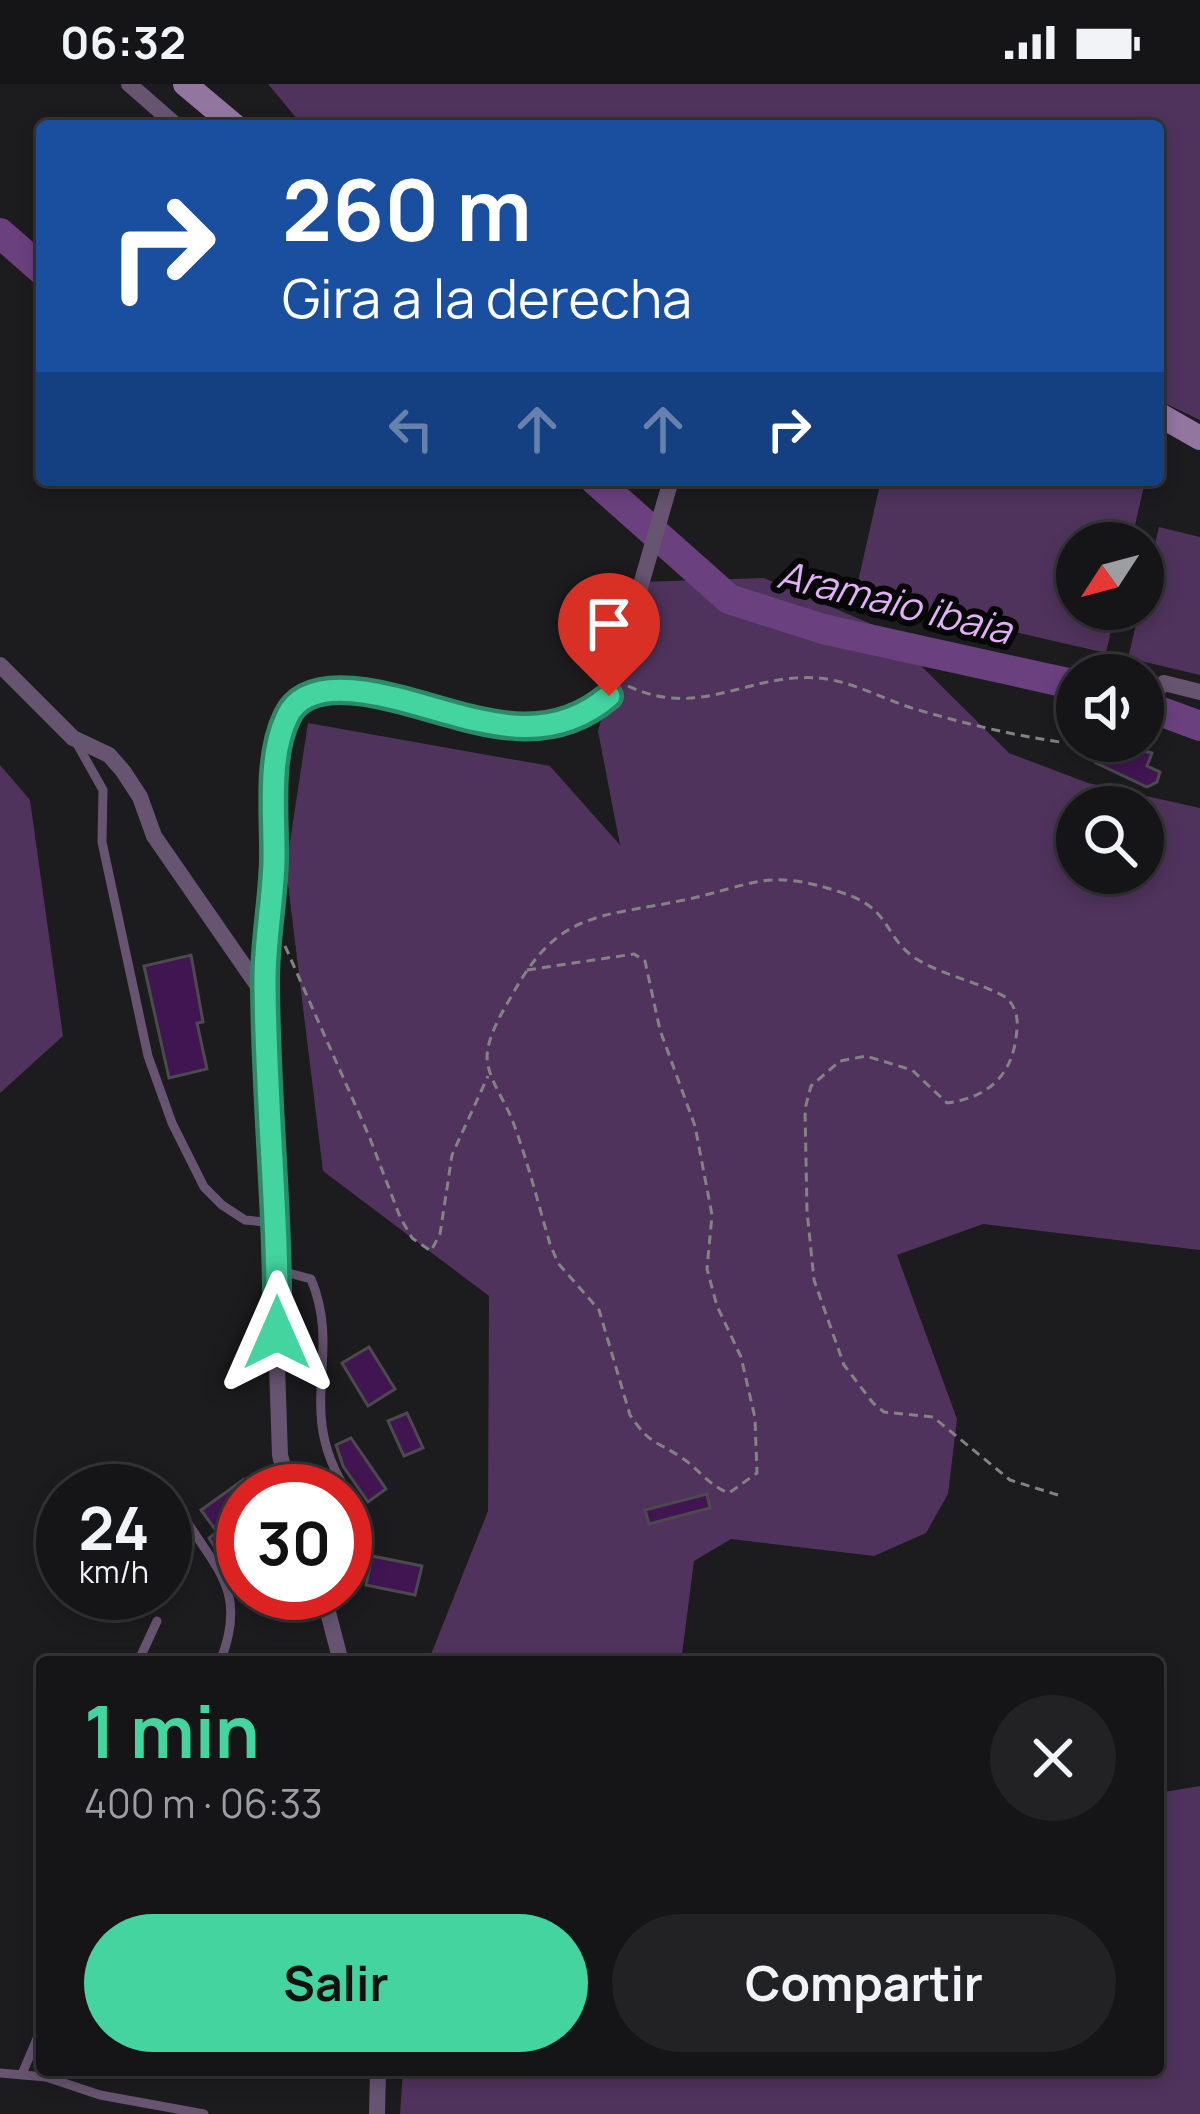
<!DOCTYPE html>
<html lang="es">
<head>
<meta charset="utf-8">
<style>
  :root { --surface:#151416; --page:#222123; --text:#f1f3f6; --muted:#9d9ea1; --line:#343335; --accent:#43d4a0 }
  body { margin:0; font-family:Manrope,sans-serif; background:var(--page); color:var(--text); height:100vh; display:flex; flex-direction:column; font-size:45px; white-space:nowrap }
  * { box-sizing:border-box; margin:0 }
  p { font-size:39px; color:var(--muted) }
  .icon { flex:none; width:66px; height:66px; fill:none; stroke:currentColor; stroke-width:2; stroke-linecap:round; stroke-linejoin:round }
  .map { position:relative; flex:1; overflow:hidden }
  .side { position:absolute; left:36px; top:1572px; width:1128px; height:420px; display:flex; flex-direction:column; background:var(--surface); border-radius:12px; box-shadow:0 6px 18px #0003,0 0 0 3px var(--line) }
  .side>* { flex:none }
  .banner { position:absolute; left:36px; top:36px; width:1128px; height:366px; border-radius:12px; box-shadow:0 6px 18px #0003,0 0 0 3px var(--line); background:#1a4fa0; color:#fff; overflow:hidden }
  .needle { width:78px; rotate:234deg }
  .controls { position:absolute; left:1056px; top:438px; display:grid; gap:24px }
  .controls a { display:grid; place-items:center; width:108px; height:108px; border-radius:50%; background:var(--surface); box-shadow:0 6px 18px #0003,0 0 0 3px var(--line); font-size:60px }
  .speed { position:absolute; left:36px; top:1380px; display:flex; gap:24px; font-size:60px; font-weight:700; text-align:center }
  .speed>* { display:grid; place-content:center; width:156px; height:156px; border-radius:50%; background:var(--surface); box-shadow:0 6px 18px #0003,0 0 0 3px var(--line); line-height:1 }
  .speed small { font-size:30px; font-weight:400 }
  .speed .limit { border:18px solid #d22; background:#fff; color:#111 }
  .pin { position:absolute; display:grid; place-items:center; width:102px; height:102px; color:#fff; margin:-123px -51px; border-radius:50% 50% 50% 0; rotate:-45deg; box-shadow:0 0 12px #0007 }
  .pin .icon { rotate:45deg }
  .me { position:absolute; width:132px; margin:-66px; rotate:0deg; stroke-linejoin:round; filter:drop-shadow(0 0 9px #0008) }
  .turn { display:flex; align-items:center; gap:42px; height:252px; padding:0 48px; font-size:54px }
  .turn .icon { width:156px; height:156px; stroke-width:2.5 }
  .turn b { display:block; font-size:84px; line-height:102px }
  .lanes { display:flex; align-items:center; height:114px; padding:0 48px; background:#0003; justify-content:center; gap:60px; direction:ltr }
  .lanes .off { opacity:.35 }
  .round { display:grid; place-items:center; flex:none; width:126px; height:126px; border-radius:63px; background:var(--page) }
  .overview { display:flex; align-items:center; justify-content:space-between; height:204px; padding:0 48px }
  h1 { font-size:72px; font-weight:700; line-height:90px; color:var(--accent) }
  .primary-button { display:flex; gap:24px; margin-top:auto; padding:24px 48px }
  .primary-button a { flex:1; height:138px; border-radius:72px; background:var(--accent); color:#111; font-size:48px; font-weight:700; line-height:138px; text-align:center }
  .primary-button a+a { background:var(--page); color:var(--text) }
  .status { display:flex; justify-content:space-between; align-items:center; height:84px; padding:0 60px; background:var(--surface); direction:ltr }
  .status svg { height:33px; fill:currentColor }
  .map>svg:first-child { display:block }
  .green { fill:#4f335c; fill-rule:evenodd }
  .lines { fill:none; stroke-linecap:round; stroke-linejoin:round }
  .river { stroke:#6b407f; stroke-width:30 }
  .building { fill:#411552; stroke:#4b4a4c; stroke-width:3 }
  .path { stroke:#838284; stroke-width:3; stroke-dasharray:9 6; stroke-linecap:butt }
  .lane { stroke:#675470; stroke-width:9 }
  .street { stroke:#675470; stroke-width:16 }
  .secondary { stroke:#9375a1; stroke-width:24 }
  .route-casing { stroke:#2c8a68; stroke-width:30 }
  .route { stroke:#43d4a0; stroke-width:21 }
  .labels { text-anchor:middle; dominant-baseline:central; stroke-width:12; stroke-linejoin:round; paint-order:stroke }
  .water-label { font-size:39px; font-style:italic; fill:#e1b0f8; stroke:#060607 }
</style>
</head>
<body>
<div class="status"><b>06:32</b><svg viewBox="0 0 49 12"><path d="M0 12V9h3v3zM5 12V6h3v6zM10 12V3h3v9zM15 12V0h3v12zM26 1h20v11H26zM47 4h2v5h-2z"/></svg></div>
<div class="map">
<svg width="1200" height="2030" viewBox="0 0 1200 2030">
  <rect width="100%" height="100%" fill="#1c1b1d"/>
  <g class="green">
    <path d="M268 0H1200V336L1158 316V42H303Z"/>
    <path d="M881 396H1116L1144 402 1131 459H1077V525H1116L1106 569 855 511Z"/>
    <path d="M1159 443 1200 453V591L1128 574Z"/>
    <path d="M764 494 885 546 1009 669 1088 699 1200 724V1166L983 1140 897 1171 957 1335 948 1410 926 1449 874 1472 731 1455 694 1477 681 1578H428L488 1427 489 1212 323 1087 286 784 308 639 550 682 620 761 598 647 641 498ZM1077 723H1143V789H1077Z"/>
    <path d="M0 681 30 716 63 952 0 1009Z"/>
    <path d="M1200 1702V2030H400L403 1986H1158V1709Z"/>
  </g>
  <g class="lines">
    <g class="river">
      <path d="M0 149 42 186"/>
      <path d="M595 396 729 515 823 545 1077 601"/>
      <path d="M1143 621 1200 642"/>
    </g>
  </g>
  <g class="building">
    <path d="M1123 661 1152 669 1147 682 1160 688 1157 698 1147 703 1096 679 1104 667 1121 671Z"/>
    <path d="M191 871 203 938 197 939 207 985 169 994 144 882Z"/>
    <path d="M369 1263 395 1305 368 1322 342 1279Z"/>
    <path d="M407 1329 423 1364 404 1372 388 1337Z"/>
    <path d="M351 1354 386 1405 368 1418 343 1382 336 1361Z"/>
    <path d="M243 1396V1468L226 1481 209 1454 217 1448 201 1426Z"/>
    <path d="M707 1410 710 1424 649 1440 645 1426Z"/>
    <path d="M372 1472 422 1482 415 1511 366 1501Z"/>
  </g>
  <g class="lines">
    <g class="path">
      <path d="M628 602C701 636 746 589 818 594 853 597 882 615 915 625 963 639 1011 651 1060 658"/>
      <path d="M285 862 369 1052 400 1133 412 1154 431 1167 440 1150 452 1071 488 992"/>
      <path d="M527 886 634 870 645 877 660 946 695 1042 712 1131 707 1185 717 1222 741 1273 755 1334 757 1389 729 1409C709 1402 699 1385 682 1374 654 1355 651 1362 630 1331L599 1226 558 1179 550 1160C538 1119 528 1078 513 1038 505 1016 487 994 487 972 488 952 501 930 511 913 558 826 598 834 684 816 755 801 766 783 843 809 892 825 883 852 915 874 943 892 978 897 1007 914 1020 928 1018 942 1015 960 1008 996 984 1014 947 1019L912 986 866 972 840 977 811 1002 805 1025 807 1127 814 1196 844 1281 873 1319 884 1328 933 1333 1010 1396 1058 1411"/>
    </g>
    <g class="lane">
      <path d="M76 658 103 706 102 758 148 972 172 1039 204 1103 222 1121 245 1136 275 1139"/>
      <path d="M277 1186 311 1195C345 1276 289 1330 355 1419"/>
      <path d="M187 1438C222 1491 246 1513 220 1578"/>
      <path d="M138 1578 157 1537"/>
      <path d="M42 1985 46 1993 100 2011 204 2030"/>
      <path d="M0 1989 46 1993"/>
      <path d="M22 1990 39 1950 42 1922"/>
    </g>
    <g class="street">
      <path d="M129 0 177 42"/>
      <path d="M0 581 73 654 109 671 123 687 140 713 154 752 262 908"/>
      <path d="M1143 620 1164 599 1200 608"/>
      <path d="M1079 661 1096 657"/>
      <path d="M289 1407 280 1371 264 890C268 863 272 835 273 808 275 753 267 687 286 635 312 566 488 650 544 644 570 642 590 628 609 612L671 396"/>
      <path d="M323 1509 341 1578"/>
      <path d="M377 2030 378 1986"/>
    </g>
    <g class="secondary">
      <path d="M185 0 235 42"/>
      <path d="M1158 330 1200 354"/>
    </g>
  </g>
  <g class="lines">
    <defs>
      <path id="route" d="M277 1249C279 1131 265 1013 265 895 265 856 273 816 274 777 275 733 267 674 287 633 304 595 362 606 394 614 469 632 542 669 609 612"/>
    </defs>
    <use href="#route" class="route-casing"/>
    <use href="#route" class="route"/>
  </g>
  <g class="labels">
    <g class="water-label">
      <text transform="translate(895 517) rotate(14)">Aramaio ibaia</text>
    </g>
  </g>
</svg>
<div class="controls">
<a><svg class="needle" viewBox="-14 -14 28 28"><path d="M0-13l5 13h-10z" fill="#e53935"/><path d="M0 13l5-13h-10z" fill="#9d9ea1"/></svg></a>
<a><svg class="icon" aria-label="sound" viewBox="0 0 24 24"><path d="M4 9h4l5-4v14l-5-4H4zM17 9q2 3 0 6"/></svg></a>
<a><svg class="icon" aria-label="search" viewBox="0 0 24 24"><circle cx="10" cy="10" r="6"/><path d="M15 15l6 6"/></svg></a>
</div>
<div class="speed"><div>24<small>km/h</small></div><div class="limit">30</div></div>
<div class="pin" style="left:609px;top:612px;background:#d93025"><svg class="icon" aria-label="arrive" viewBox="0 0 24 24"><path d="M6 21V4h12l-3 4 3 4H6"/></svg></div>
<svg class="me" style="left:277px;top:1249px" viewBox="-20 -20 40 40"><path d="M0-17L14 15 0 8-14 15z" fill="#43d4a0" stroke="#fff" stroke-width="4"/></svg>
<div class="banner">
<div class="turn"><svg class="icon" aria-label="right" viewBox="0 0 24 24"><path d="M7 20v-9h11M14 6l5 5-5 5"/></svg><div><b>260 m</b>Gira a la derecha</div></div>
<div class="lanes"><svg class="icon off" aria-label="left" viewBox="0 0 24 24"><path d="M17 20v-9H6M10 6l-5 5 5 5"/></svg><svg class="icon off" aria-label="ahead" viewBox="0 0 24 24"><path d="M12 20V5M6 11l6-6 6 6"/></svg><svg class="icon off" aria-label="ahead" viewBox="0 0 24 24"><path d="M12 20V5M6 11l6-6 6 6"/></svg><svg class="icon" aria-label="right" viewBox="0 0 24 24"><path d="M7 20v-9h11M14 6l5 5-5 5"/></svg></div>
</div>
<section class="side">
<div class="overview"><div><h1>1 min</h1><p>400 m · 06:33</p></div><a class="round"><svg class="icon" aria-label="close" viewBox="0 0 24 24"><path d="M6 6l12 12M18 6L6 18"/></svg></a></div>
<div class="primary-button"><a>Salir</a><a>Compartir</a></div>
</section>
</div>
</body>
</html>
